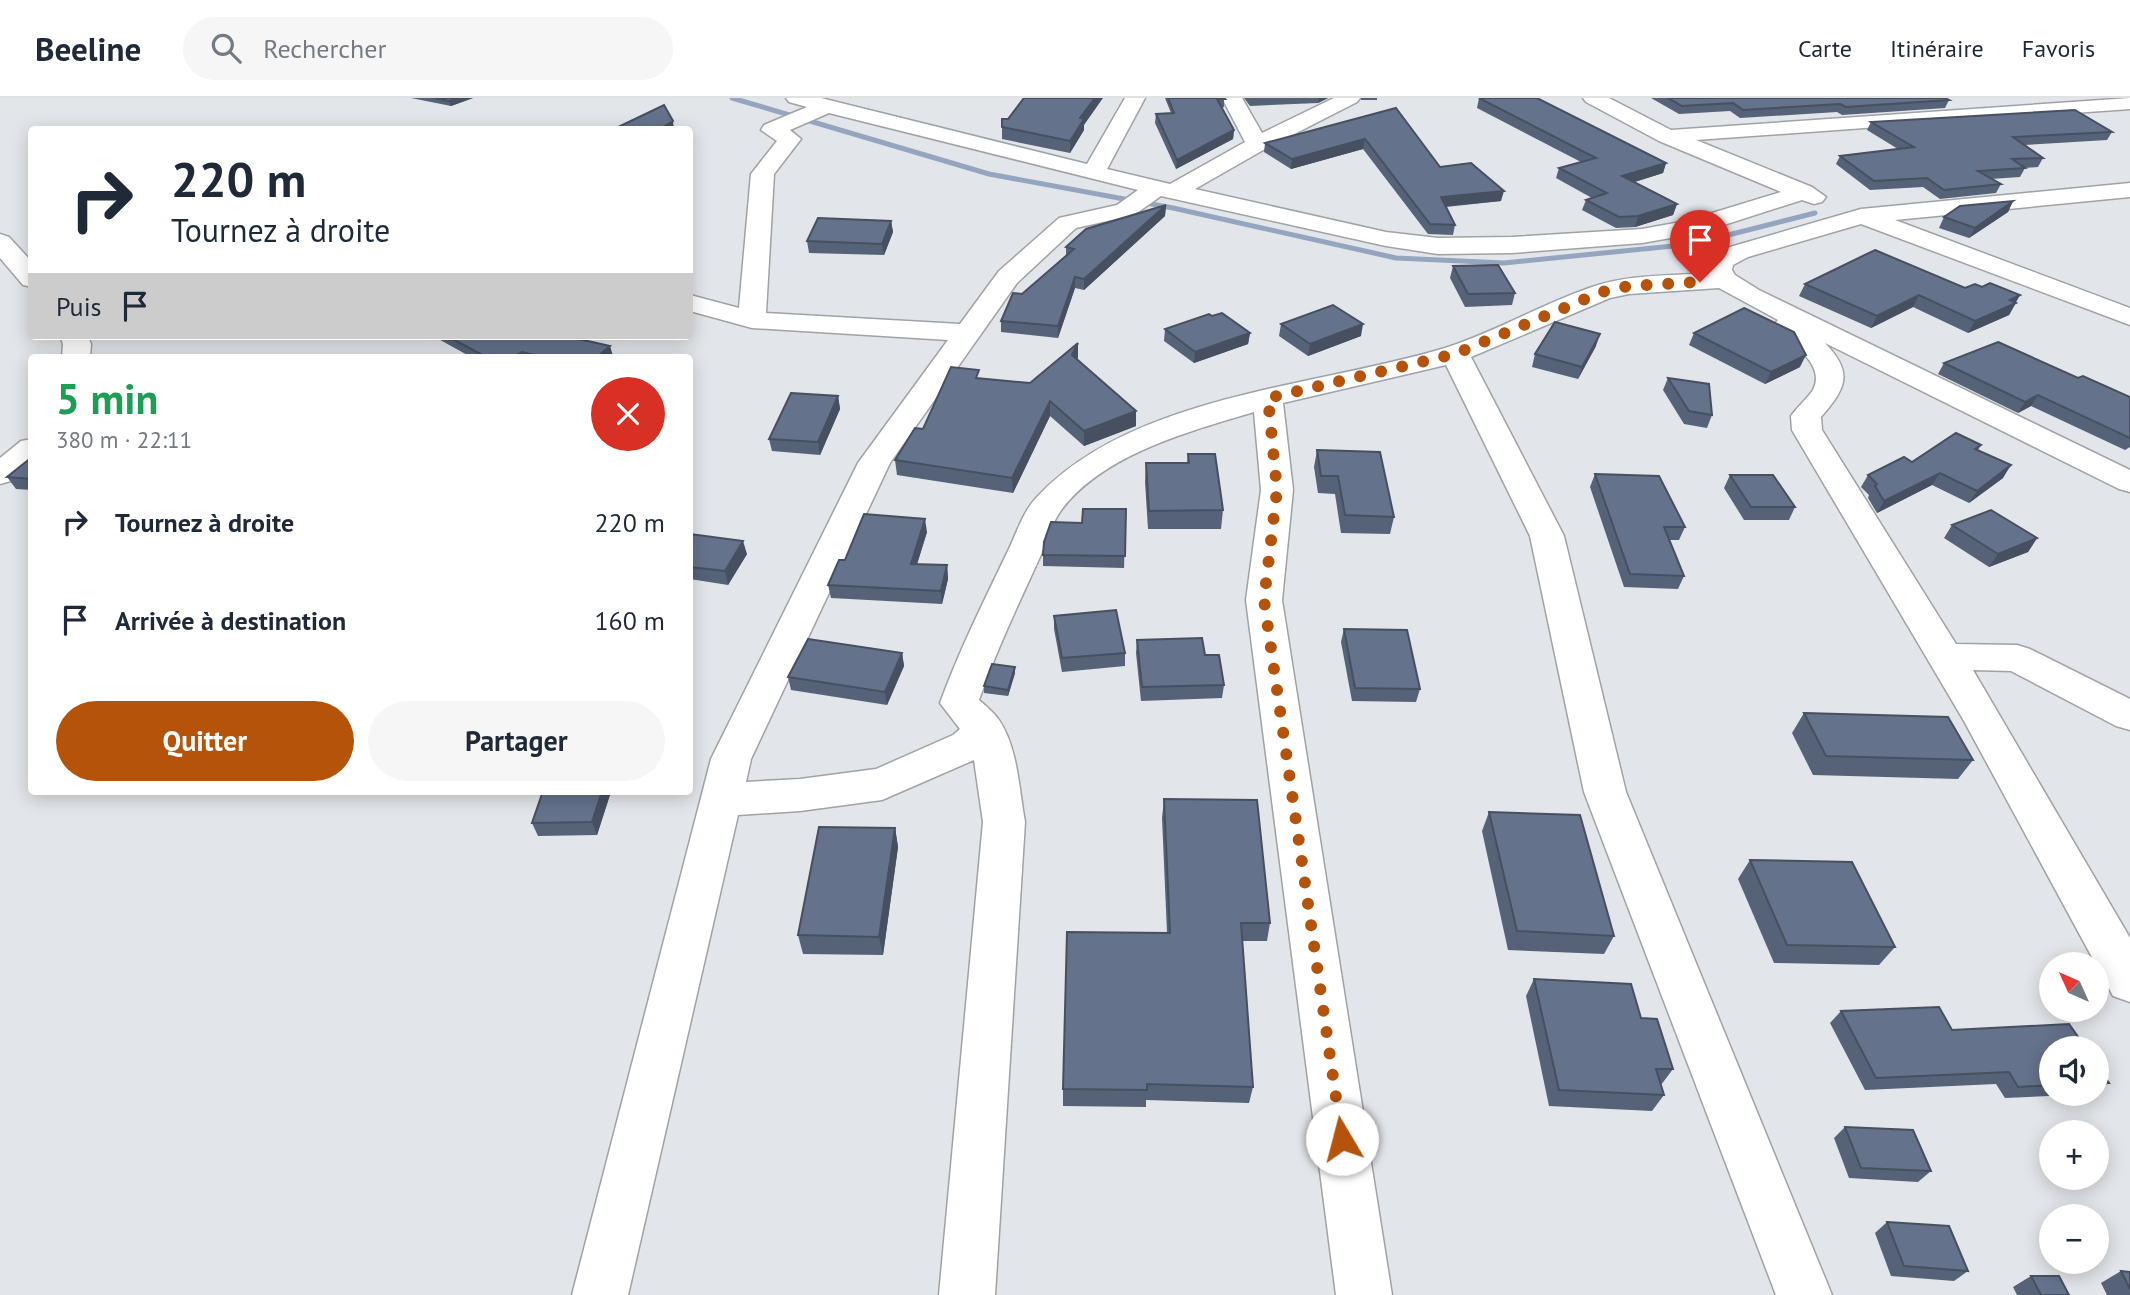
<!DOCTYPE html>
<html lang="fr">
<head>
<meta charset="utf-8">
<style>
  :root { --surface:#fff; --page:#f6f6f7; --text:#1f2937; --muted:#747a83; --line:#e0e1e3; --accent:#b45309 }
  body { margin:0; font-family:"PT Sans",sans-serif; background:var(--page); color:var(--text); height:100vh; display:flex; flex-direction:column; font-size:26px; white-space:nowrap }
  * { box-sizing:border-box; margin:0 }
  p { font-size:23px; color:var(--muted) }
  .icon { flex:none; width:38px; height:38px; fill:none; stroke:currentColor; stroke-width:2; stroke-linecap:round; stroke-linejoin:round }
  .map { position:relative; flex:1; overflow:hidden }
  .side { position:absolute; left:28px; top:256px; width:665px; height:441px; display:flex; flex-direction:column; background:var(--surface); border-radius:7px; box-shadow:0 4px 18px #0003 }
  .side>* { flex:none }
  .top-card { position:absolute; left:28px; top:28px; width:665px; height:214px; border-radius:7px; box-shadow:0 4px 18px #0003; background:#fff; color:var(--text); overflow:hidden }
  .needle { width:46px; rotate:315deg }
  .controls { position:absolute; left:2039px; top:854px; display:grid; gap:14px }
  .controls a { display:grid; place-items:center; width:70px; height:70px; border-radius:50%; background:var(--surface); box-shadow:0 4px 18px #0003; font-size:35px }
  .pin { position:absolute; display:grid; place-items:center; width:60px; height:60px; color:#fff; margin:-72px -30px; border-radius:50% 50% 50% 0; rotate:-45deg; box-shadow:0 0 7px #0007 }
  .pin .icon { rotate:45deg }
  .me { position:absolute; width:77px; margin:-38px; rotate:352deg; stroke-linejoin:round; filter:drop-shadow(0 0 5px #0008) }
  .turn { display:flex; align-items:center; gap:24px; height:147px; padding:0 28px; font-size:32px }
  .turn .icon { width:91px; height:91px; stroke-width:2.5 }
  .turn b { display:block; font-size:49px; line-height:60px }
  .then { display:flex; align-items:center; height:66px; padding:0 28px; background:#0003; gap:14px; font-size:26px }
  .round { display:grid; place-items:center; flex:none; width:74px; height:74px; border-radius:37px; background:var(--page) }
  .head { display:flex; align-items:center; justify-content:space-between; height:119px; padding:0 28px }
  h1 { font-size:42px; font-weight:700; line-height:52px; color:#1e9e55 }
  .action { display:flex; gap:14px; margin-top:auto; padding:14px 28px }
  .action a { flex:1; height:80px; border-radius:42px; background:var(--accent); color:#fff; font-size:28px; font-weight:700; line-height:80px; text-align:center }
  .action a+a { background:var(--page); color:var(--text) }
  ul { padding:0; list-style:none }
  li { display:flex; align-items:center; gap:21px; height:98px; padding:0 28px }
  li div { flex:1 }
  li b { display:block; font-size:26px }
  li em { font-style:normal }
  header { display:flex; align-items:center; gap:42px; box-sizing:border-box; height:98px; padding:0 35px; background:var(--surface); border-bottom:2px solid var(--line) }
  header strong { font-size:33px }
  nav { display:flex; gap:38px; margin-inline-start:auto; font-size:24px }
  .search { width:490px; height:63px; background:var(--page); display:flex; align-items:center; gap:18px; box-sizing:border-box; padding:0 24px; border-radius:38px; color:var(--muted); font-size:26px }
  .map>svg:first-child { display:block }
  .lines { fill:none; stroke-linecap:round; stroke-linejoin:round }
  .stream { stroke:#95a5bf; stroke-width:5 }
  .minor-casing { stroke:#9fa2a6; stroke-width:3 }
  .minor { fill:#fff; fill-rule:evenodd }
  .wall { fill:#566278 }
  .shaded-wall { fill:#465061 }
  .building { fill:#64728b; stroke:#465061; stroke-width:2 }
  .route { stroke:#b45309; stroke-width:12; stroke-dasharray:0 21.6 }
</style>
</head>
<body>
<header>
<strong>Beeline</strong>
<div class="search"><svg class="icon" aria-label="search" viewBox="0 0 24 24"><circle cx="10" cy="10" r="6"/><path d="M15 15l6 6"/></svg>Rechercher</div>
<nav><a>Carte</a><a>Itinéraire</a><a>Favoris</a></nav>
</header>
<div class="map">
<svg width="2130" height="1197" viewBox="0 0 2130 1197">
  <rect width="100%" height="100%" fill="#e2e5e9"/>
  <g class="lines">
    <path class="stream" d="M732 0 989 76 1173 110 1396 160 1504 165 1693 146 1815 115"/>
    <defs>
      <g id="minor">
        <path d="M786 0H821L1087 66 1125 0H1145L1107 71 1170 86 1245 44 1222 0H1242L1262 35 1334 0H1360L1357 4 1265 51 1195 91 1386 134 1438 140 1512 139 1642 131 1686 123 1781 94 1659 43 1586 4 1583 0H1609L1671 32 2130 0V11L1696 42 1812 89 1826 99 1822 104 1814 106 1802 102 1699 135 1642 145 1512 155 1438 156 1386 148 1161 98 1134 117 1076 130 1017 185 890 365 751 661 746 684 800 681 876 671 953 637 960 631 940 605C959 553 983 505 1007 455 1016 437 1023 413 1037 399 1133 296 1317 289 1445 250 1495 234 1542 206 1592 189 1629 176 1669 178 1708 175L1706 172 1713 158 1730 149 1861 111 2130 85V99L1895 122 2130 210V227L1861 126 1748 159 1733 167 1732 172 1735 177 1759 192 2130 372V394L2119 391 1825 245C1854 275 1846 290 1821 319L1822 332 1956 546 2017 547 2030 551 2130 601V632L2116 628 2011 573 1973 572 2130 840V904L2113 898 1964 623 1792 332 1791 318C1797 309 1807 301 1813 292 1826 267 1793 246 1777 234L1773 228 1778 222 1719 190 1629 196 1610 200 1471 259 1564 438 1626 694 1832 1197H1776L1584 694 1530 438 1446 267 1283 305 1293 392 1282 502 1392 1197H1336L1246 502 1261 392 1254 314C1191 333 1105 355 1062 411 1052 424 1046 444 1040 459 1018 507 996 553 979 602 986 608 994 615 999 622 1018 650 1019 692 1025 724L995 1197H939L983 724 974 662 882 702 800 713 738 717 628 1197H572L711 661 858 365 948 242 752 230 690 213V197L739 210 751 76 777 43 761 32 764 27 807 9 789 4ZM829 15 1138 92 1117 107 1059 120 999 173 960 226 766 215 774 76 801 41 790 32Z"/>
        <path d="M0 136 9 139 32 164V189L23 187 0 160Z"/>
        <path d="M60 238H88L91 246 90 259H62L63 246Z"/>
        <path d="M32 341V366L11 383 0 386V360L21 343Z"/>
      </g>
    </defs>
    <use href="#minor" class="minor-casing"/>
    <use href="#minor" class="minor"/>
  </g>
  <g class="wall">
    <path d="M411 0H473L451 8Z"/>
    <path d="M1165 0H1224V9L1221 10 1234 32 1233 41 1176 71 1155 25 1156 16 1171 15Z"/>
    <path d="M1244 0H1328L1318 5 1250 8Z"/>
    <rect x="1361" y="0" width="16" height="2"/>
    <path d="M1479 0 1666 65 1663 75 1634 84 1677 106 1673 117 1635 129 1616 130 1582 112 1586 102 1592 100 1556 80 1559 70 1581 64 1477 10Z"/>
    <path d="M1651 0H1945L1949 2 1945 10 1842 17 1837 14 1740 20 1730 13 1679 16Z"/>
    <path d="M1396 10 1440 69 1501 103 1446 109 1455 127 1453 137 1428 136 1363 51 1291 71 1264 54 1265 45Z"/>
    <path d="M1871 24 2112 34 2107 42 2024 47 2043 60 2038 69 2025 70 2020 79 1991 81 2001 86 1996 95 1940 101 1923 89 1870 92 1836 66 1840 58 1898 51 1867 32Z"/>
    <path d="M1084 27V32L1070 55 1002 41V29Z"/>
    <path d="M2013 103 2008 114 1969 140 1939 130 1944 119Z"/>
    <path d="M1166 107 1165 118 1084 192 1075 190 1058 240 1001 234V223L1066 158V149Z"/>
    <path d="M891 123 893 134 884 157 809 155 807 143Z"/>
    <path d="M1453 168 1515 195 1512 207 1465 209 1450 180Z"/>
    <path d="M1805 186 1965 190 2016 205 2009 217 1968 235 1913 209 1871 230 1799 198Z"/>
    <path d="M1212 218 1250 235 1248 246 1194 265 1164 243 1165 231Z"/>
    <path d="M1281 226 1361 238 1308 258 1279 238Z"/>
    <path d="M1694 235 1800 269 1765 286 1689 247Z"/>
    <path d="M433 238H496L500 240 578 241 613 258 612 259H471Z"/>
    <path d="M1078 245 1077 261 1136 328 1084 348 1050 318 1013 395 897 377 895 362 979 280 1030 285Z"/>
    <path d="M1596 248 1578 281 1532 269 1535 256Z"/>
    <path d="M1944 265 2078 280 2130 299V349L2125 352 2031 308 2018 315 1938 276Z"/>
    <path d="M1668 280 1712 317 1707 330 1684 326 1663 292Z"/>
    <path d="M838 298 840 311 820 357 772 353 769 341Z"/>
    <path d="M1981 347 1978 352 2003 380 1969 405 1932 387 1877 415 1868 400 1869 397 1861 389 1868 377 1912 364Z"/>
    <path d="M1317 352 1394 419 1390 436 1341 435 1335 396 1318 395 1314 369Z"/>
    <path d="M1188 356 1223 412 1221 431H1148L1145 384 1146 365H1187Z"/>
    <path d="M32 359V392L16 391 7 379Z"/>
    <path d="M1595 376 1685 429 1679 442H1669L1684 478 1678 491 1624 489 1590 389Z"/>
    <path d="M1730 377 1795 409 1789 422H1744L1724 390Z"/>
    <path d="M1126 411 1124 470 1043 468V457L1082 425Z"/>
    <path d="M1952 427 2037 440 2028 454 1989 469 1944 440Z"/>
    <path d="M927 434 917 466 947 467 948 481 942 506 831 500 828 487 845 462Z"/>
    <path d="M690 436 747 456 728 487 690 481Z"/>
    <path d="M1054 518 1125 555V568L1062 574 1054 531Z"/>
    <path d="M1344 531 1420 591 1416 604 1352 603 1341 544Z"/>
    <path d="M1137 542 1205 557 1224 587 1222 600 1141 603 1136 555Z"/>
    <path d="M902 555 904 568 887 607 791 592 788 579Z"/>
    <path d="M1015 575 1008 598 984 595V588Z"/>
    <path d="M1804 615 1973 662 1958 681 1813 677 1792 635Z"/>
    <path d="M543 693H611L597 737 538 738 532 725Z"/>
    <path d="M1164 701 1270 825 1267 843H1242L1253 989 1249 1005 1146 1002V1009L1063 1008V991L1167 835 1162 720Z"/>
    <path d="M1489 714 1614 838 1604 856 1508 852 1482 733Z"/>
    <path d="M895 730 898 749 883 857 803 856 798 837Z"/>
    <path d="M1750 762 1895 849 1879 867 1774 865 1738 781Z"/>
    <path d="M1534 881 1641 920 1673 971 1661 987 1664 997 1652 1013 1549 1008 1526 898Z"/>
    <path d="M1841 913 1952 932 2051 950V996H2095L2005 1000 1996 986 1865 992 1830 925Z"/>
    <path d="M2096 966 2109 985 2096 994Z"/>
    <path d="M1845 1029 1931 1073 1918 1084 1849 1080 1834 1040Z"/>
    <path d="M1887 1124 1968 1173 1954 1183 1891 1178 1875 1135Z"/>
    <path d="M2121 1173 2130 1174V1197H2107L2101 1185Z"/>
    <path d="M2031 1178 2069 1197H2017L2013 1189Z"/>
  </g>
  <g class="shaded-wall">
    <path d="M457 0H473L451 8 449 3Z"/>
    <path d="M1095 0H1103L1084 27V32L1070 55V43L1080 20Z"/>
    <path d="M1319 0H1328L1318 5Z"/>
    <path d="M673 23 674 32H658Z"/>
    <path d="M1234 32 1233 41 1176 71 1177 62Z"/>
    <path d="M1365 41 1363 51 1291 71 1292 61Z"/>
    <path d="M1666 65 1663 75 1619 89 1622 78Z"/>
    <path d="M1504 93 1501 103 1438 109 1441 99Z"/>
    <path d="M2013 103 2008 114 1969 140 1975 130Z"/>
    <path d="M1677 106 1673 117 1635 129 1638 118Z"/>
    <path d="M1166 107 1165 118 1084 192V181Z"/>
    <path d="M891 123 893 134 884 157 882 146Z"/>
    <path d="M1075 179V190L1058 240V228Z"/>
    <path d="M1919 197 1913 209 1871 230 1877 218Z"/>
    <path d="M2020 197 2009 217 1968 235 1975 223Z"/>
    <path d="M1363 226 1361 238 1308 258 1310 246Z"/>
    <path d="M1250 235 1248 246 1194 265 1195 254Z"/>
    <path d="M1600 236 1596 248 1578 281 1582 269Z"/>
    <path d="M563 238H583L566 248Z"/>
    <path d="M1078 245V260L1072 271V257Z"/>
    <path d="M610 248 613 258 612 259H597Z"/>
    <path d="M522 254 524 259H513Z"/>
    <path d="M1806 257 1800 269 1765 286 1771 274Z"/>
    <path d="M2038 297 2031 308 2018 315 2025 304Z"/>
    <path d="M838 298 840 311 820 357 818 344Z"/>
    <path d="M1050 303V318L1013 395 1012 380Z"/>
    <path d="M1136 313V328L1084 348V333Z"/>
    <path d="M2011 367 2003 380 1969 405 1977 393Z"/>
    <path d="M1940 375 1932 387 1877 415 1884 403Z"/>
    <path d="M925 421 927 434 913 479 911 466Z"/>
    <path d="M2037 440 2028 454 1989 469 1998 456Z"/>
    <path d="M743 443 747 456 728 487 725 473Z"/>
    <path d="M947 467 948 481 942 506 941 493Z"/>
    <path d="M902 555 904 568 887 607 885 594Z"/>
    <path d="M1015 569V575L1008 598V592Z"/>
    <path d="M602 693 611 694 597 737 592 724Z"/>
    <path d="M895 730 898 749 883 857 879 839Z"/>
  </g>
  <g class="building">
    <path d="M435 0H457L449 3Z"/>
    <path d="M1024 0H1095L1080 20 1084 21 1070 43 1002 29V21H1008Z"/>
    <path d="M1168 0H1224L1225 1H1217L1234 32 1177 62 1156 16 1174 15Z"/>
    <path d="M1479 0H1537L1666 65 1622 78 1677 106 1638 118 1619 119 1586 102 1607 95 1559 70 1596 60Z"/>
    <path d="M1668 0H1945L1949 2 1846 9 1840 6 1743 12 1733 5 1682 8Z"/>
    <path d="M664 7 673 23 658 32H612Z"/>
    <path d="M1396 10 1440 69 1471 65 1504 93 1441 99 1455 127 1430 126 1365 41 1292 61 1265 45Z"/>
    <path d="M2075 12 2112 34 2013 39 2043 60 2012 61 2025 70 1978 73 2001 86 1944 92 1927 80 1874 83 1840 58 1914 49 1871 24Z"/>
    <path d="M2013 103 1975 130 1944 119 1960 108Z"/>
    <path d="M1166 107 1084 181 1075 179 1058 228 1001 223 1013 195 1022 196 1074 151 1066 149 1086 131Z"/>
    <path d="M818 120 891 123 882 146 807 143Z"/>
    <path d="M1875 152 1965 190 1975 186 1982 189 1990 185 2020 197 2010 202 2016 205 1975 223 1919 197 1877 218 1805 186Z"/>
    <path d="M1498 167 1515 195 1468 196 1453 168Z"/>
    <path d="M1333 207 1363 226 1310 246 1281 226Z"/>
    <path d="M1744 210 1794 234 1806 257 1771 274 1694 235Z"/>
    <path d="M1222 215 1250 235 1195 254 1165 231 1209 216 1212 218Z"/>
    <path d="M1555 224 1600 236 1582 269 1535 256Z"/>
    <path d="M447 238H496L500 240 503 238H566L610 248 597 259H543L522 254 513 259H486Z"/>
    <path d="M1998 244 2078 280 2083 278 2130 299V340L2038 297 2025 304 1944 265Z"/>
    <path d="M1078 245 1072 257 1136 313 1084 333 1050 303 1012 380 895 362 915 330 923 331 951 269 979 272 976 280 1030 285Z"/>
    <path d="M1668 280 1709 286 1712 317 1689 313Z"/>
    <path d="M791 295 838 298 818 344 769 341Z"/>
    <path d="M1956 335 1981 347 1975 351 2011 367 1977 393 1940 375 1884 403 1875 388 1877 386 1868 377 1904 359 1912 364Z"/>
    <path d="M1317 352 1380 354 1394 419 1345 417 1338 378H1321Z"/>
    <path d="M1188 356H1215L1223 412 1149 413 1146 365H1189Z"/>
    <path d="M32 359V381L7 379Z"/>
    <path d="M1595 376 1659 378 1685 429H1664L1684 478 1630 476Z"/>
    <path d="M1730 377H1773L1795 409H1751Z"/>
    <path d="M1083 411H1126L1125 458 1043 457 1044 444 1051 424 1082 425Z"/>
    <path d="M1991 412 2037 440 1998 456 1952 427Z"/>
    <path d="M864 416 925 421 911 466 947 467 941 493 828 487 839 462H845Z"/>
    <path d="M690 436 743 443 725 473 690 469Z"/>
    <path d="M1116 512 1125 555 1062 560 1054 518Z"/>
    <path d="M1344 531 1407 532 1420 591 1355 590Z"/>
    <path d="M1202 540 1205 557H1219L1224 587 1142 589 1137 542Z"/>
    <path d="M808 541 902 555 885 594 788 579Z"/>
    <path d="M992 566 1015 569 1008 592 984 588Z"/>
    <path d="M1804 615 1948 619 1973 662 1826 658Z"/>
    <path d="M543 693H602L592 724 532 725Z"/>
    <path d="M1164 701 1257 702 1270 825H1241L1253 989 1147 986V992L1063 991 1067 834 1170 835Z"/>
    <path d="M1489 714 1580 717 1614 838 1517 833Z"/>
    <path d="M819 729 895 730 879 839 798 837Z"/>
    <path d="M1750 762 1852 764 1895 849 1787 847Z"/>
    <path d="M1534 881 1631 886 1641 920 1657 921 1673 971H1656L1664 997 1559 992Z"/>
    <path d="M1939 909 1952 932 2069 926 2086 950H2051V987L2018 989 2009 974 1876 980 1841 913Z"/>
    <path d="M2096 966 2109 985H2096Z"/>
    <path d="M1845 1029 1913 1032 1931 1073 1861 1070Z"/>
    <path d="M1887 1124 1949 1128 1968 1173 1904 1168Z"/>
    <path d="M2121 1173 2130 1174V1191Z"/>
    <path d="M2031 1178H2059L2069 1197H2041Z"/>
  </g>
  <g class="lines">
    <path class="route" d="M1342 1041 1264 502 1277 392 1268 300 1455 256 1602 194 1629 188 1700 184"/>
  </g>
</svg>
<div class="controls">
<a><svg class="needle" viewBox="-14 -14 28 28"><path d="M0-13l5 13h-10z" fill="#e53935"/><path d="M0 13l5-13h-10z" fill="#747a83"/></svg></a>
<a><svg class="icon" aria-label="sound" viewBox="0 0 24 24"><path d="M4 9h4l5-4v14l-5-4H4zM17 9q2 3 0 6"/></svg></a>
<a>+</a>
<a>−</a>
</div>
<div class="pin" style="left:1700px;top:184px;background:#d93025"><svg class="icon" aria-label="arrive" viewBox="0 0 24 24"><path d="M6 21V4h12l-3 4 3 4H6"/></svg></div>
<svg class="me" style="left:1342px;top:1041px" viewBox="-20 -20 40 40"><circle r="19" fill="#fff"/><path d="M0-13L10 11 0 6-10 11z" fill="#b45309"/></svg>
<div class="top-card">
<div class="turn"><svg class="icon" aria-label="right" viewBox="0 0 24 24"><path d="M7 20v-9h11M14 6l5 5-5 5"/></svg><div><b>220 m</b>Tournez à droite</div></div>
<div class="then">Puis<svg class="icon" aria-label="arrive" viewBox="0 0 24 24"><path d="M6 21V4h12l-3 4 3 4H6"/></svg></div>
</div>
<section class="side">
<div class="head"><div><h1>5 min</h1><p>380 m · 22:11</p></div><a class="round" style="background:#d93025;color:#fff"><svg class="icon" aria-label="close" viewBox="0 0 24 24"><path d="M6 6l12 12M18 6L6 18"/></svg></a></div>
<ul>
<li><svg class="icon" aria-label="right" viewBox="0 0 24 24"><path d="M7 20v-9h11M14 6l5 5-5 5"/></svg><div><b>Tournez à droite</b></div><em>220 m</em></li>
<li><svg class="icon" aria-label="arrive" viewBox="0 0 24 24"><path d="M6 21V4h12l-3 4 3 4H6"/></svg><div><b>Arrivée à destination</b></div><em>160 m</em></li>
</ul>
<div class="action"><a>Quitter</a><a>Partager</a></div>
</section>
</div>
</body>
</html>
